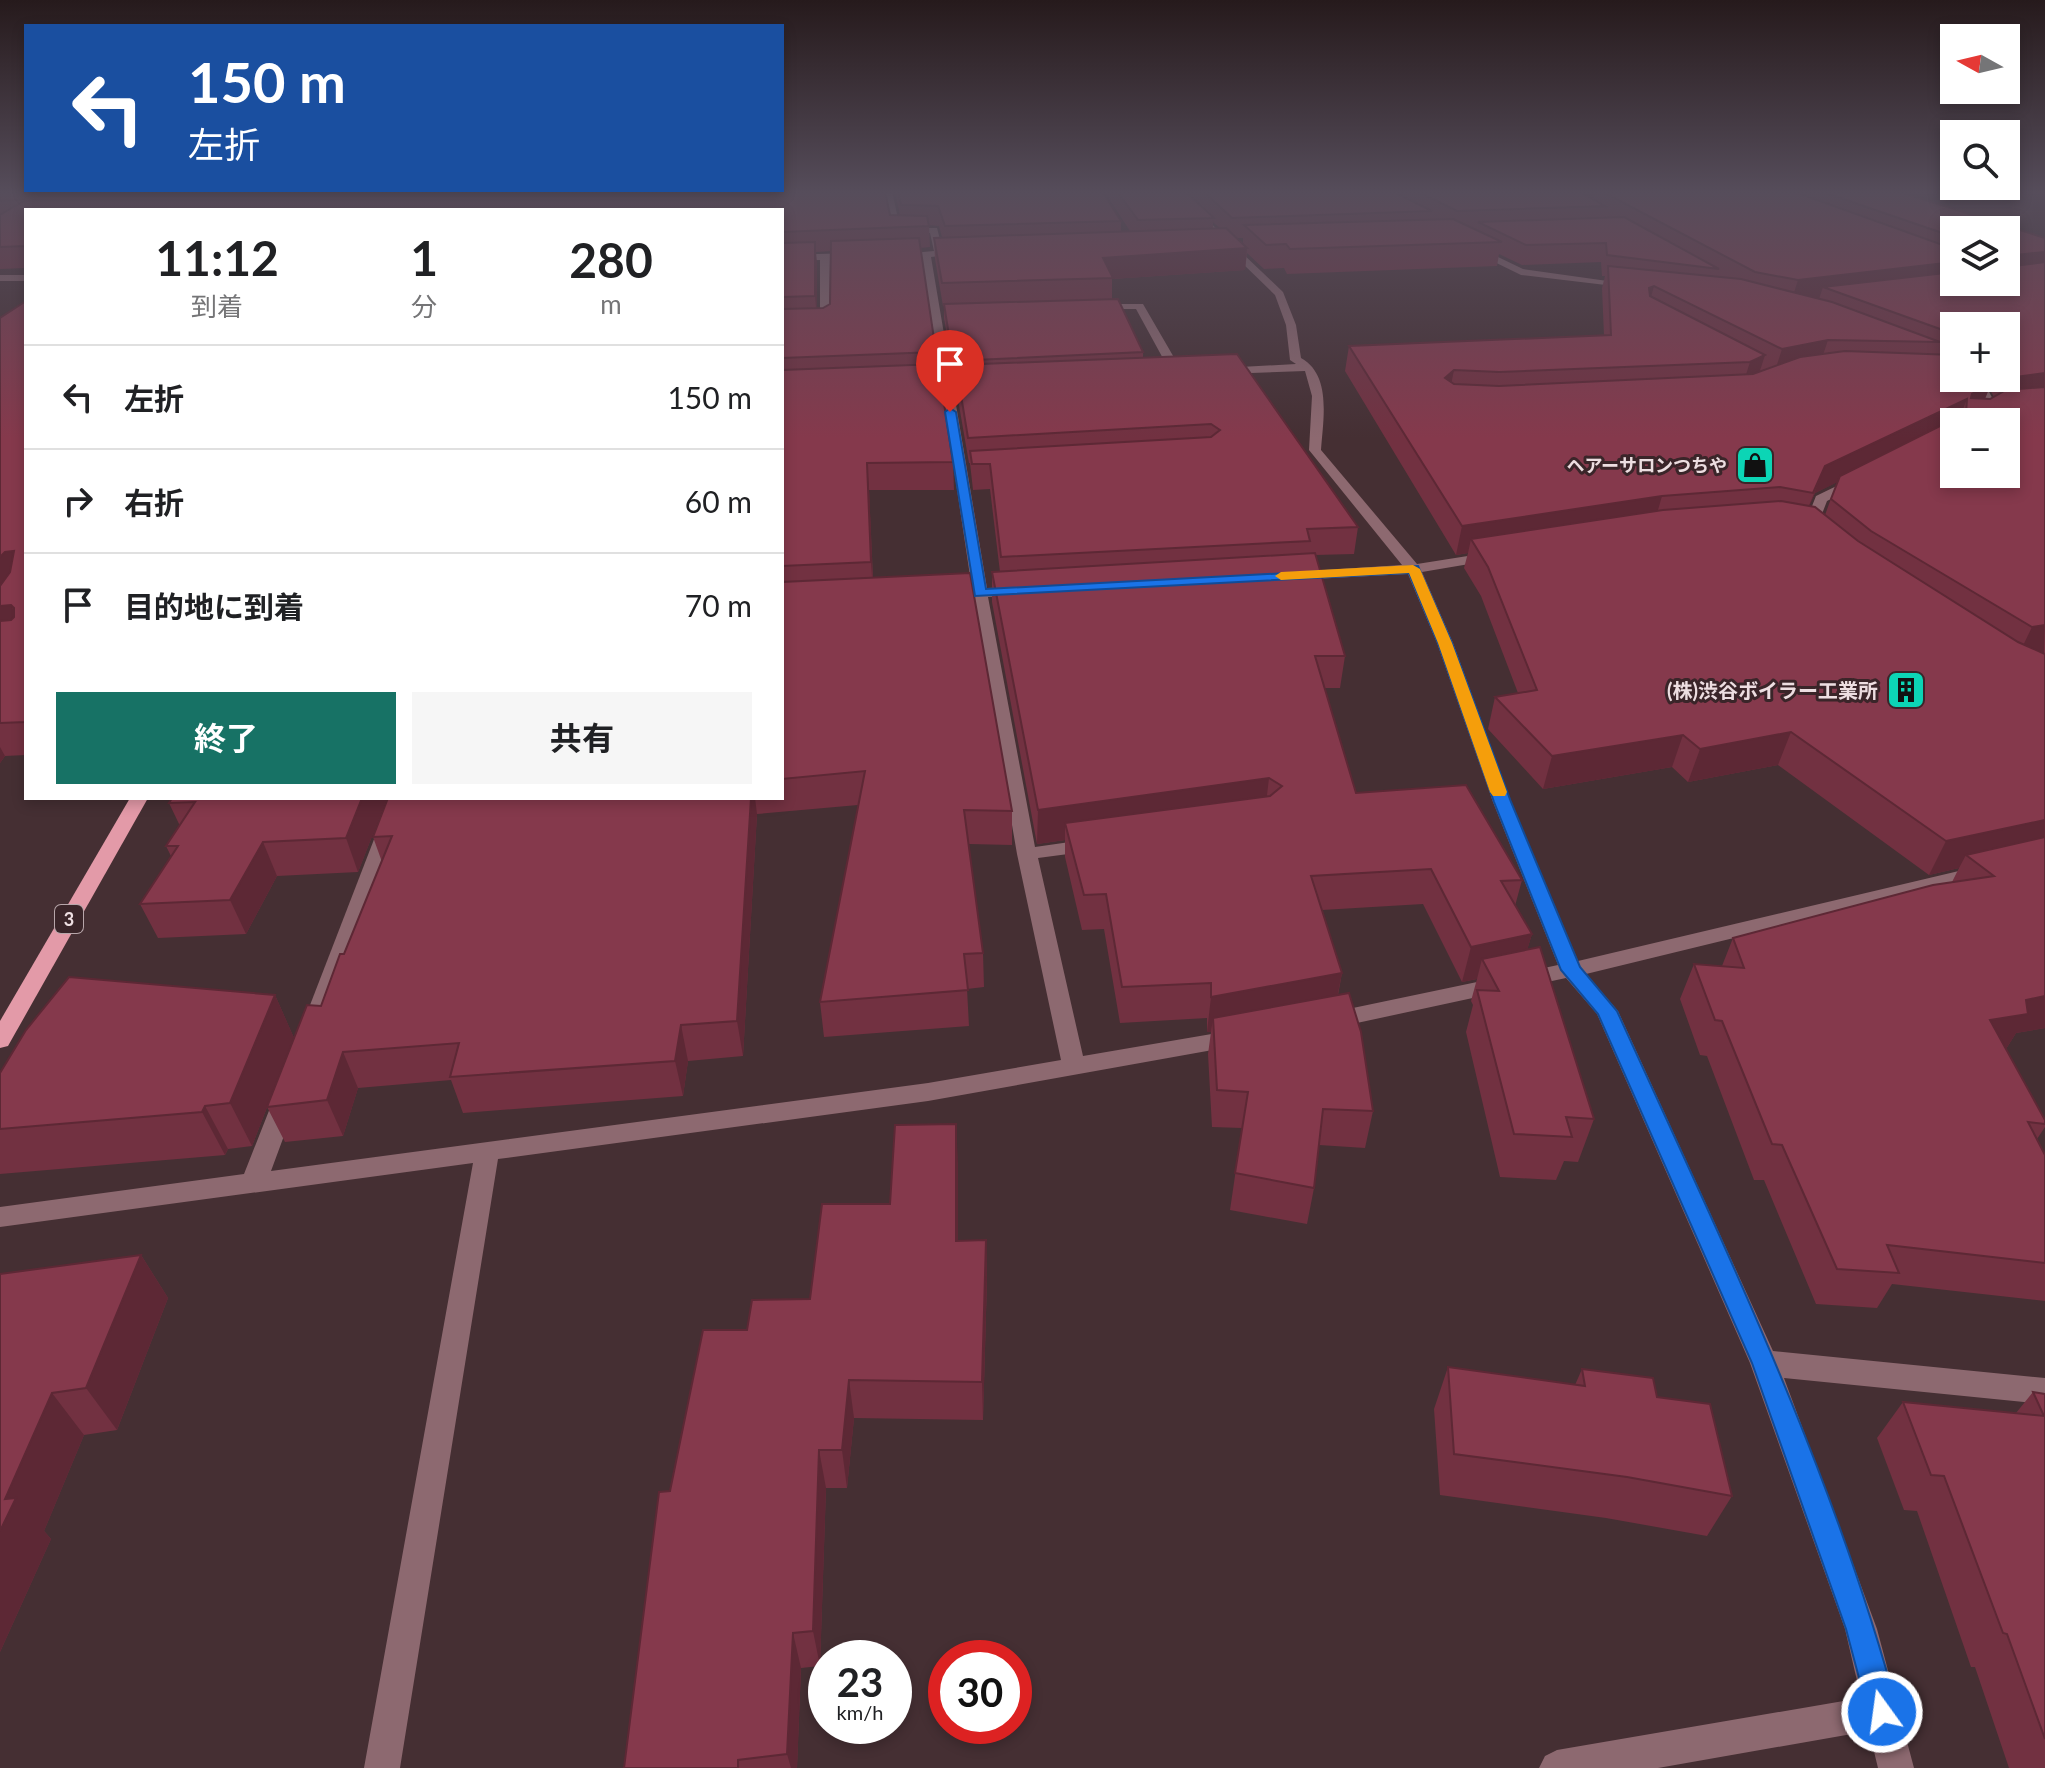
<!DOCTYPE html>
<html lang="ja">
<head>
<meta charset="utf-8">
<style>
  :root { --surface:#fff; --page:#f6f6f6; --text:#202124; --muted:#757577; --line:#e0e0e0; --accent:#177265 }
  body { margin:0; font-family:Lato,"Noto Sans JP",sans-serif; background:var(--page); color:var(--text); height:100vh; display:flex; flex-direction:column; font-size:30px; white-space:nowrap }
  * { box-sizing:border-box; margin:0 }
  p { font-size:26px; color:var(--muted) }
  .icon { flex:none; width:44px; height:44px; fill:none; stroke:currentColor; stroke-width:2; stroke-linecap:round; stroke-linejoin:round }
  .map { position:relative; flex:1; overflow:hidden }
  .details { position:absolute; left:24px; top:208px; width:760px; height:592px; display:flex; flex-direction:column; background:var(--surface); border-radius:0px; box-shadow:0 4px 12px #0003 }
  .details>* { flex:none }
  .banner { position:absolute; left:24px; top:24px; width:760px; height:168px; border-radius:0px; box-shadow:0 4px 12px #0003; background:#1a4fa0; color:#fff; overflow:hidden }
  .needle { width:52px; rotate:278deg }
  .fabs { position:absolute; left:1940px; top:24px; display:grid; gap:16px }
  .fabs a { display:grid; place-items:center; width:80px; height:80px; border-radius:0px; background:var(--surface); box-shadow:0 4px 12px #0003; font-size:40px }
  .speed { position:absolute; left:808px; top:1640px; display:flex; gap:16px; font-size:40px; font-weight:700; text-align:center }
  .speed>* { display:grid; place-content:center; width:104px; height:104px; border-radius:50%; background:var(--surface); box-shadow:0 4px 12px #0003; line-height:1 }
  .speed small { font-size:20px; font-weight:400 }
  .speed .limit { border:12px solid #d22; background:#fff; color:#111 }
  .pin { position:absolute; display:grid; place-items:center; width:68px; height:68px; color:#fff; margin:-82px -34px; border-radius:50% 50% 50% 0; rotate:-45deg; box-shadow:0 0 8px #0007 }
  .pin .icon { rotate:45deg }
  .me { position:absolute; width:88px; margin:-44px; rotate:346deg; stroke-linejoin:round; filter:drop-shadow(0 0 6px #0008) }
  .turn { display:flex; align-items:center; gap:28px; height:168px; padding:0 32px; font-size:36px }
  .turn .icon { width:104px; height:104px; stroke-width:2.5 }
  .turn b { display:block; font-size:56px; line-height:68px }
  .eta { display:flex; justify-content:space-evenly; align-items:center; height:136px; text-align:center }
  .eta b { font-size:48px; font-weight:700; line-height:56px }
  .primary-button { display:flex; gap:16px; margin-top:auto; padding:16px 32px }
  .primary-button a { flex:1; height:92px; border-radius:0px; background:var(--accent); color:#fff; font-size:32px; font-weight:700; line-height:92px; text-align:center }
  .primary-button a+a { background:var(--page); color:var(--text) }
  ul { padding:0; list-style:none }
  li { display:flex; align-items:center; gap:24px; height:104px; padding:0 32px; border-top:2px solid var(--line) }
  li div { flex:1 }
  li b { display:block; font-size:30px }
  li em { font-style:normal }
  .map>svg:first-child { display:block }
  .lines { fill:none; stroke-linecap:round; stroke-linejoin:round }
  .minor { fill:#8d6970; fill-rule:evenodd }
  .major { fill:#e39aa8; fill-rule:evenodd }
  .wall { fill:#723141; fill-rule:evenodd }
  .shaded-wall { fill:#5d2835 }
  .building { fill:#85394c; stroke:#5d2835; stroke-width:2; fill-rule:evenodd }
  .route { fill:#1a73e8; stroke:#114b97; stroke-width:2 }
  .slow { fill:#f59e0b }
  .labels { text-anchor:middle; dominant-baseline:central; stroke-width:6; stroke-linejoin:round; paint-order:stroke }
  .far-poi-label { font-size:18px; font-weight:bold; fill:#eddee1; stroke:#3a2529; text-anchor:end }
  .shield { fill:#3a2529; stroke:#b7a6aa; stroke-width:2 }
  .shield-label { font-size:18px; font-weight:bold; fill:#eddee1 }
  .poi-label { font-size:20px; font-weight:bold; fill:#eddee1; stroke:#3a2529; text-anchor:end }
</style>
</head>
<body>
<div class="map">
<svg width="2045" height="1768" viewBox="0 0 2045 1768">
  <rect width="100%" height="100%" fill="#452f33"/>
  <g class="lines">
    <g class="minor">
      <path d="M884 191H892L900 228H937L943 251 964 253 931 257 987 588 1018 587 1025 591 1018 595 988 597 1035 847 1091 839 1101 845 1091 851 1038 858 1083 1056 1235 1030 1243 1032 1246 1038 1243 1044 1235 1046 928 1101 498 1159 400 1768H364L473 1163 0 1227V1207L244 1174 274 1098 278 1092 286 1089 294 1092 298 1098 271 1171 928 1083 1061 1060 1017 854 973 598 947 600 939 595 947 590 972 589 922 257 895 258 890 255 934 251 930 233H893Z"/>
      <path d="M1168 191H1177L1283 292 1296 325 1301 358C1332 375 1323 420 1321 450L1417 564 1493 552 1500 556 1493 560 1422 572 1453 643 1511 802 1578 961 1980 866 1990 872 1980 878 1586 974 1618 1011 1773 1351 2045 1378V1404L1784 1378 1877 1629 1914 1768H1878L1869 1731 1658 1768H1539L1545 1756 1557 1750 1861 1698 1845 1629 1750 1363 1597 1014 1566 978 1329 1029 1321 1027 1318 1021 1321 1015 1329 1013 1558 965 1493 802 1437 643 1408 574 1294 580 1287 576 1294 572 1402 565 1309 450 1312 396 1305 371 1222 374 1216 371 1222 368 1296 364 1290 360 1286 325 1275 295Z"/>
      <path d="M1473 245 1523 269 1636 285 1631 288 1521 275 1470 250Z"/>
      <path d="M855 253 858 258 830 259 829 327 782 329V323L820 322V260L782 261V255Z"/>
      <rect x="0" y="275" width="26" height="6"/>
      <path d="M1096 304H1143L1183 373 1181 375 1171 373 1136 309H1092L1091 307Z"/>
      <path d="M1963 378C1985 378 1990 391 1997 410L1995 413 1978 422H1963L1985 409 1978 391Z"/>
      <path d="M1853 478 1865 481 1827 501 1815 532H1805L1803 529 1816 496Z"/>
      <path d="M390 798H408L322 1031 319 1037H303L300 1031Z"/>
    </g>
    <path class="major" d="M130 798H148L8 1046 0 1048V1021Z"/>
  </g>
  <g class="wall">
    <path d="M0 191H885L890 215H900L895 191H1102L1121 221V231H1130L1104 191H1185L1189 195 1190 191H1897L2045 238V1028L2016 1033 2006 1049 2045 1120V1127L2037 1139 2045 1155V1301L1892 1284 1877 1308 1816 1304 1764 1180H1754L1707 1056 1700 1055 1680 999 1694 964 1722 966 1733 938 1933 885 1952 882 1959 868 1929 875 1778 765 1688 782 1672 767 1543 789 1488 729 1495 697 1518 693 1481 596 1464 568 1468 553 1456 555 1345 371 1349 346 1604 335 1602 288 1605 276H1602L1601 262 1522 265 1499 254 1497 266 1287 274 1284 268 1264 269 1247 253 1245 270 1112 279V299H1118L1143 352V358L1237 354 1358 527 1354 554 1315 555 1345 656 1340 688H1324L1356 793 1466 785 1522 880 1515 906 1532 934 1527 950 1540 947 1594 1119 1578 1162 1564 1161 1556 1180 1500 1177 1466 1032 1473 1005 1471 1001 1477 979 1462 982 1423 904 1322 910 1342 973 1338 995 1349 993 1361 1032 1373 1111 1365 1148 1319 1145 1314 1188 1307 1224 1230 1210 1242 1128 1212 1127 1208 1054 1211 1032H1207V1018L1120 1023 1104 929 1082 930 1065 857V840L1037 844 992 602V572H1000L990 489 973 490 970 463H969L956 388V376H954L944 318V306H943L935 259 934 238 942 237 939 226 929 225 930 247 920 248 936 352V364H938L953 462 954 490H869L873 578 970 573 1012 811V845L969 844 983 953 984 987 967 989 969 1026 824 1037 820 1002 858 805 757 814 743 1056 688 1061 683 1096 463 1113 451 1080 358 1088 343 1136 285 1142 267 1107 307 1005 321 1006 340 954H344L382 862 373 837 388 798H782V210H26V268L0 269ZM1213 222 1215 224 1220 228H1213ZM1954 230H2006V282H1954ZM1236 238H1243V244ZM831 251 830 304 823 308H817L816 252ZM1954 326H2006V378H1954ZM1989 388 1994 397 1990 399H1985ZM1954 422H2006V474H1954ZM1837 482 1825 515 1815 507 1809 506 1815 493Z"/>
    <path d="M26 301V755L5 756 0 763V318Z"/>
    <path d="M387 798 358 872 277 876 246 934 158 938 140 904 171 856 166 846 180 826 169 803Z"/>
    <path d="M275 995 294 1038 252 1146 228 1149 225 1155 0 1174V1073Z"/>
    <path d="M958 1162V1241L986 1240 987 1279 983 1420 854 1418 847 1488H826L820 1666 801 1668 797 1768H624L670 1491 747 1330 810 1299 890 1204Z"/>
    <path d="M141 1255 168 1298 117 1430 84 1435 44 1531 51 1539 0 1652V1274Z"/>
    <path d="M1448 1367 1575 1385 1582 1369 1657 1397 1732 1496 1707 1536 1606 1518 1440 1495 1434 1409Z"/>
    <path d="M2033 1392 2045 1394V1768H2009L1975 1667H1971L1917 1511 1904 1510 1877 1438 1903 1402 2016 1413Z"/>
  </g>
  <g class="shaded-wall">
    <path d="M1577 191H1596L1594 197 1576 198Z"/>
    <path d="M815 242 817 263V319L815 296Z"/>
    <path d="M1247 248 1245 270 1112 279 1103 258Z"/>
    <path d="M2045 252V272L2006 277V256Z"/>
    <path d="M1954 262V282L1823 287 1819 299 1791 302 1798 280Z"/>
    <path d="M1654 286 1648 308 1649 288Z"/>
    <path d="M1828 340 1820 364 1774 374 1782 349Z"/>
    <path d="M1765 355 1757 380 1742 387 1750 362Z"/>
    <path d="M1454 370 1449 395 1445 378Z"/>
    <path d="M2045 373V397L1997 403 2008 378Z"/>
    <path d="M1992 382 1981 408 1964 418 1972 394Z"/>
    <path d="M1967 399 1958 422 1954 426 1815 493 1803 521 1825 466Z"/>
    <path d="M867 463 869 490 873 591 871 562Z"/>
    <path d="M1662 496 1654 524 1471 539 1468 553 1456 555 1462 526Z"/>
    <path d="M14 551 26 576 0 604V557L5 552Z"/>
    <path d="M11 605 26 635 0 638V606Z"/>
    <path d="M2045 625 2044 654 2017 658 2032 627Z"/>
    <path d="M1791 732 1778 765 1688 782 1700 749Z"/>
    <path d="M1683 735 1672 767 1543 789 1552 756Z"/>
    <path d="M0 747 5 756 0 763Z"/>
    <path d="M1269 778 1265 812 1065 823V840L1037 844 1038 810Z"/>
    <path d="M362 798H387L358 872 346 838Z"/>
    <path d="M751 798H755L757 814 743 1056 737 1021Z"/>
    <path d="M2045 820V849L1966 855 1959 868 1929 875 1946 841Z"/>
    <path d="M263 842 277 876 246 934 230 900Z"/>
    <path d="M1532 934 1521 970 1482 959 1477 979 1462 982 1471 947Z"/>
    <path d="M1342 973 1335 1008 1213 1018 1211 1032H1207L1211 997Z"/>
    <path d="M275 995 294 1038 252 1146 230 1103Z"/>
    <path d="M2045 996V1028L2016 1033 2006 1049 1990 1020 2026 1000Z"/>
    <path d="M681 1025 688 1061 683 1096 675 1061Z"/>
    <path d="M343 1052 358 1088 343 1136 327 1100Z"/>
    <path d="M205 1106 228 1149 225 1155 202 1112Z"/>
    <path d="M956 1124 958 1162V1280L956 1241Z"/>
    <path d="M986 1240 987 1279 983 1420 982 1382Z"/>
    <path d="M141 1255 168 1298 117 1430 86 1388Z"/>
    <path d="M849 1380 854 1418 847 1488 842 1450Z"/>
    <path d="M52 1393 84 1435 44 1531 51 1539 0 1652V1531L5 1499Z"/>
    <path d="M819 1450 826 1488 820 1666 813 1631Z"/>
    <path d="M793 1633 801 1668 797 1768H791L787 1754Z"/>
  </g>
  <g class="building">
    <path d="M0 191H333V193L347 192 348 191H468L469 193H479L481 191H885L890 215 927 216 929 226 782 232V210H26V246L0 247V215L25 200 0 201Z"/>
    <path d="M898 191H1102L1121 221 945 226 938 206 901 205Z"/>
    <path d="M1117 191H1185L1214 218 1138 220Z"/>
    <path d="M1203 191H1392L1432 211 1232 218Z"/>
    <path d="M1417 191H1578L1605 206 1457 211Z"/>
    <path d="M1601 191H1792L1954 249V262L1798 280 1755 272Z"/>
    <path d="M1820 191H1897L2045 238V252L2006 256V230H1954V237Z"/>
    <path d="M1624 217 1719 269 1607 255 1606 243 1526 245 1478 222Z"/>
    <path d="M1453 219 1502 242 1290 249 1286 244 1266 245 1244 225Z"/>
    <path d="M1226 228 1247 248 1103 258 1113 278 942 283 934 238Z"/>
    <path d="M919 238 936 352 782 358V309L823 308 830 304 831 241Z"/>
    <path d="M815 242V296L782 297V243Z"/>
    <path d="M2045 262V373L2008 378 2006 374V326H1954V334L1823 287 1954 272V282H2006V267Z"/>
    <path d="M1608 266 1741 279 1832 302 1940 342 1828 340 1782 349 1654 286 1649 288 1650 296 1765 355 1750 362 1499 372 1454 370 1445 378 1454 384 1499 386 1753 374 1800 357 1845 351 1954 355V378H1990L1992 382 1972 394 1971 398 1990 399 2006 390 2045 387V625L2032 627 1871 531 1831 499 1840 476 1966 413 1967 399 1825 466 1813 493 1780 487 1662 496 1462 526 1349 346 1611 335ZM1954 422H2006V474H1954Z"/>
    <path d="M1118 299 1143 352 953 361 944 304Z"/>
    <path d="M26 301V722L0 723V621L11 620 14 617V608L11 605 0 606V586L10 572 14 551 5 552 0 557V318Z"/>
    <path d="M1237 354 1358 527 1307 529 1310 541 1001 557 990 464H972L970 451 1211 437 1220 430 1211 424 968 438 956 365Z"/>
    <path d="M938 364 953 462 867 463 871 562 782 566V370Z"/>
    <path d="M1781 501 1815 507 1858 541 2018 642 2045 654V820L1946 841 1791 732 1700 749 1683 735 1552 756 1495 697 1537 690 1488 567 1471 539 1663 510Z"/>
    <path d="M1315 553 1345 656H1315L1356 793 1466 785 1522 880 1501 881 1532 934 1471 947 1431 869 1311 876 1342 973 1211 997V983L1122 987 1106 894 1084 895 1065 823 1270 796 1282 786 1269 778 1038 810 992 572Z"/>
    <path d="M970 573 1012 811 964 810 983 953 964 954 968 990 820 1002 865 771 782 779V582Z"/>
    <path d="M172 798H362L346 838 263 842 230 900 140 904 178 846H166L195 802 169 803Z"/>
    <path d="M388 798H751L737 1021 681 1025 675 1061 450 1077 459 1043 343 1052 327 1100 267 1107 307 1005 321 1006 340 954H344L392 836 373 837Z"/>
    <path d="M2045 837V996L2026 1000 2028 1014 1990 1020 2045 1120V1124L2028 1122 2045 1155V1263L1887 1245 1899 1273 1837 1269 1782 1145 1772 1144 1722 1021 1715 1020 1694 964 1744 968 1733 938 1933 885 1994 876 1966 855Z"/>
    <path d="M1540 947 1594 1119 1566 1117 1572 1137 1514 1134 1477 990 1499 991 1482 959Z"/>
    <path d="M69 977 275 995 230 1103 205 1106 202 1112 0 1129V1073L26 1030Z"/>
    <path d="M1349 993 1361 1032 1373 1111 1323 1109 1314 1188 1235 1173 1248 1092 1217 1090 1213 1018Z"/>
    <path d="M956 1124V1241L986 1240 982 1382 849 1380 842 1450H819L813 1631 793 1633 787 1754 738 1760V1768H624L659 1492 670 1491 703 1330H747L752 1300 810 1299 822 1204H890L895 1125Z"/>
    <path d="M141 1255 86 1388 52 1393 5 1499 16 1498 0 1531V1274Z"/>
    <path d="M1448 1367 1585 1386 1582 1369 1653 1378 1657 1397 1710 1404 1732 1496 1627 1477 1454 1454Z"/>
    <path d="M2033 1392 2045 1394V1739L2007 1634 2003 1633 1944 1476 1931 1475 1903 1402 2044 1416Z"/>
  </g>
  <linearGradient id="sky" x2="0" y2="1"><stop stop-color="#261a1c"/><stop offset="0.44" stop-color="#564d5b"/><stop offset="1" stop-color="#564d5b" stop-opacity="0"/></linearGradient>
  <rect width="2045" height="438" fill="url(#sky)"/>
  <path class="route" d="M950 408 956 412 986 589 1418 566 1452 643 1511 802 1580 967 1617 1011C1721 1240 1833 1468 1898 1712L1893 1723 1882 1728 1871 1723 1846 1629 1752 1363 1598 1014 1561 970 1494 802 1438 643 1409 573 975 596 945 412Z"/>
  <path class="slow" d="M1413 565 1420 569 1452 643 1507 792 1505 796H1493L1490 792 1438 643 1409 573 1281 580 1275 576 1281 572Z"/>
  <defs>
    <symbol id="shop-square" viewBox="-11 -11 22 22"><rect x="-9" y="-9" width="18" height="18" rx="4" fill="#0cd5b5" stroke="#3a2529"/><path d="M-5-2.5h2.3a2.7 3.5 0 0 1 5.4 0H5L5.5 6h-11ZM-1.5-2.5h3a1.5 2.3 0 0 0-3 0Z" fill="#111"/></symbol>
    <symbol id="building-square" viewBox="-11 -11 22 22"><rect x="-9" y="-9" width="18" height="18" rx="4" fill="#0cd5b5" stroke="#3a2529"/><path d="M-4-6H4V6H1V3H-1V6H-4ZM-2.5-4.3h1.7v1.8h-1.7ZM.8-4.3h1.7v1.8H.8ZM-2.5-1h1.7V.8h-1.7ZM.8-1h1.7V.8H.8Z" fill="#111"/></symbol>
  </defs>
  <g fill-rule="evenodd">
    <use href="#shop-square" x="1733" y="443" width="44" height="44"/>
    <use href="#building-square" x="1884" y="668" width="44" height="44"/>
  </g>
  <g class="labels">
    <g class="far-poi-label">
      <text x="1727" y="465">ヘアーサロンつちや</text>
    </g>
    <rect class="shield" x="55" y="905" width="28" height="28" rx="6"/>
    <g class="shield-label">
      <text x="69" y="919">3</text>
    </g>
    <g class="poi-label">
      <text x="1878" y="690">(株)渋谷ボイラー工業所</text>
    </g>
  </g>
</svg>
<div class="fabs">
<a><svg class="needle" viewBox="-14 -14 28 28"><path d="M0-13l5 13h-10z" fill="#e53935"/><path d="M0 13l5-13h-10z" fill="#757577"/></svg></a>
<a><svg class="icon" aria-label="search" viewBox="0 0 24 24"><circle cx="10" cy="10" r="6"/><path d="M15 15l6 6"/></svg></a>
<a><svg class="icon" aria-label="layers" viewBox="0 0 24 24"><path d="M12 4l9 5-9 5-9-5zM3 14l9 5 9-5"/></svg></a>
<a>+</a>
<a>−</a>
</div>
<div class="speed"><div>23<small>km/h</small></div><div class="limit">30</div></div>
<div class="pin" style="left:950px;top:412px;background:#d93025"><svg class="icon" aria-label="arrive" viewBox="0 0 24 24"><path d="M6 21V4h12l-3 4 3 4H6"/></svg></div>
<svg class="me" style="left:1882px;top:1712px" viewBox="-20 -20 40 40"><circle r="17" fill="#1a73e8" stroke="#fff" stroke-width="3"/><path d="M0-11L8 9 0 5-8 9z" fill="#fff"/></svg>
<div class="banner">
<div class="turn"><svg class="icon" aria-label="left" viewBox="0 0 24 24"><path d="M17 20v-9H6M10 6l-5 5 5 5"/></svg><div><b>150 m</b>左折</div></div>
</div>
<section class="details">
<div class="eta">
<div><b>11:12</b><p>到着</p></div>
<div><b>1</b><p>分</p></div>
<div><b>280</b><p>m</p></div>
</div>
<ul>
<li><svg class="icon" aria-label="left" viewBox="0 0 24 24"><path d="M17 20v-9H6M10 6l-5 5 5 5"/></svg><div><b>左折</b></div><em>150 m</em></li>
<li><svg class="icon" aria-label="right" viewBox="0 0 24 24"><path d="M7 20v-9h11M14 6l5 5-5 5"/></svg><div><b>右折</b></div><em>60 m</em></li>
<li><svg class="icon" aria-label="arrive" viewBox="0 0 24 24"><path d="M6 21V4h12l-3 4 3 4H6"/></svg><div><b>目的地に到着</b></div><em>70 m</em></li>
</ul>
<div class="primary-button"><a>終了</a><a>共有</a></div>
</section>
</div>
</body>
</html>
